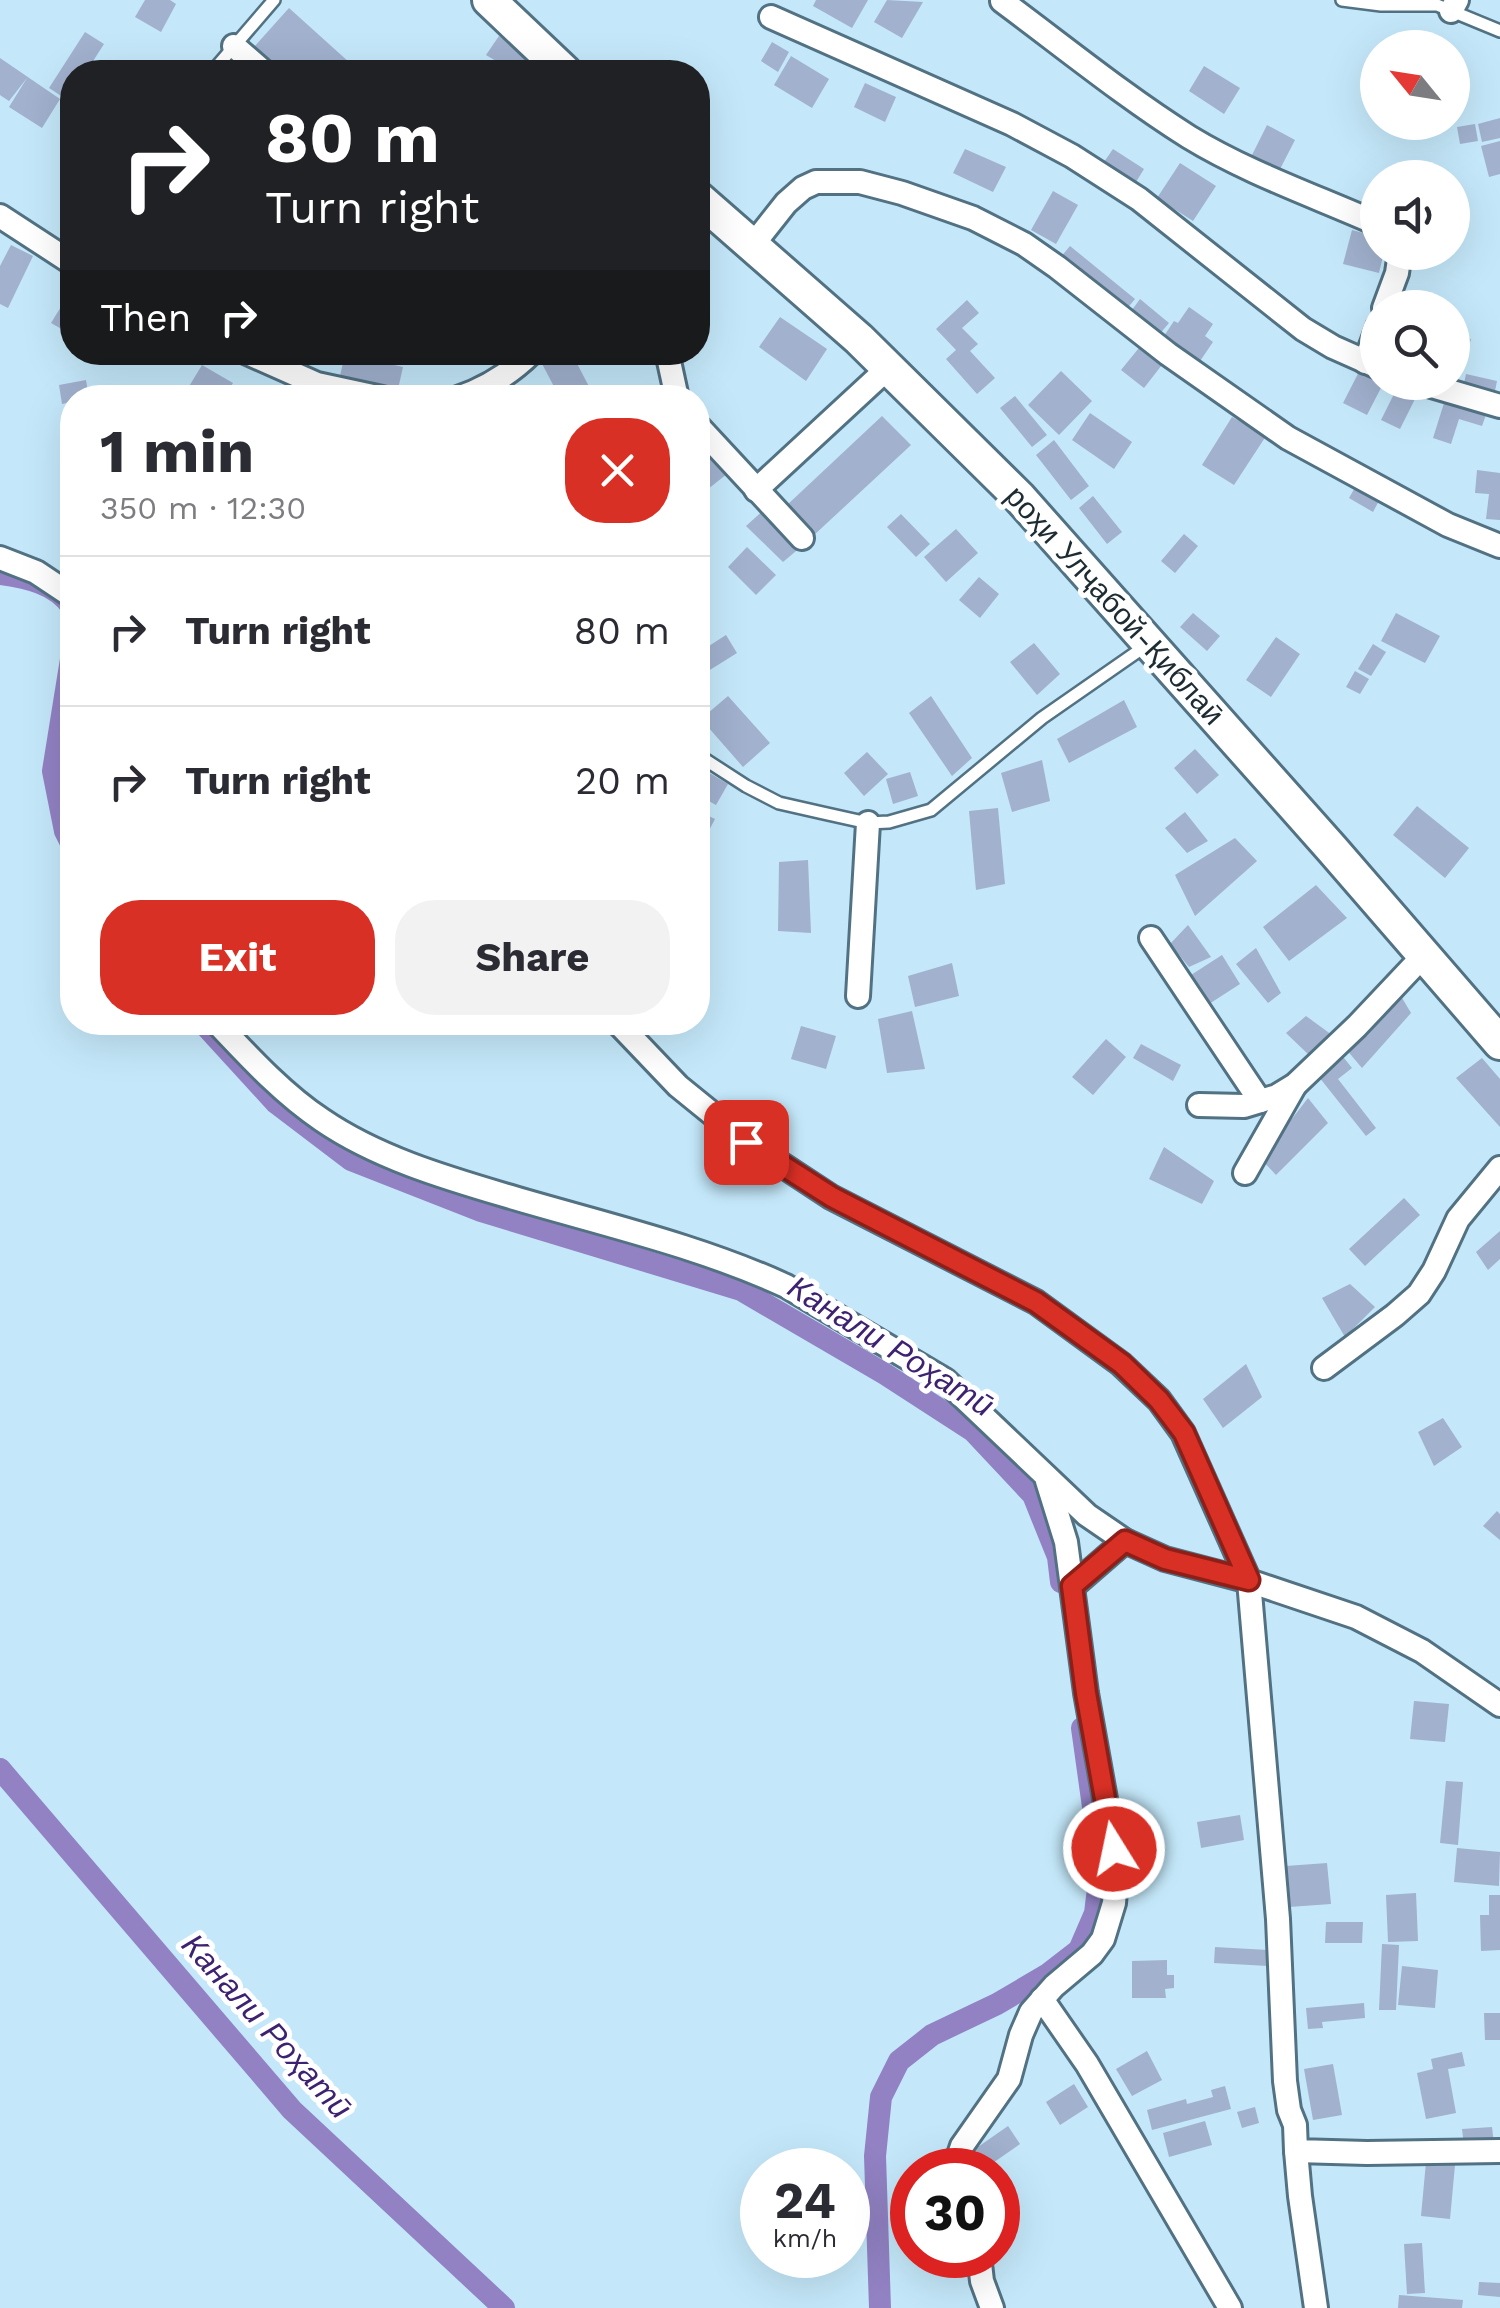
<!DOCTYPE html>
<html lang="en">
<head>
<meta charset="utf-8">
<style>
  :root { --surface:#fff; --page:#f2f2f3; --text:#2b2b33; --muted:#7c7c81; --line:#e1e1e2; --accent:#d93025 }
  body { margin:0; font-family:"Work Sans",sans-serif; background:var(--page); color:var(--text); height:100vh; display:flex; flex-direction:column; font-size:38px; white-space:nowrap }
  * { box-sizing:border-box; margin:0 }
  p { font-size:32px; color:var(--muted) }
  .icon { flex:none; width:55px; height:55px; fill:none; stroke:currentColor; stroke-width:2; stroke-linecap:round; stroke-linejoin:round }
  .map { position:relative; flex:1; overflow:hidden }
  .sheet { position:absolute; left:60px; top:385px; width:650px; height:650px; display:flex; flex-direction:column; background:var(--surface); border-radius:40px; box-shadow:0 10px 40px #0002 }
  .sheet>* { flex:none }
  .banner { position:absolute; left:60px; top:60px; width:650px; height:305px; border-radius:40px; box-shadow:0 10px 40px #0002; background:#202124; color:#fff; overflow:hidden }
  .needle { width:65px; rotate:300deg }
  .buttons { position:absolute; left:1360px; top:30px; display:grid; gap:20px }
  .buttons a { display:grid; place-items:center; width:110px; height:110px; border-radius:50%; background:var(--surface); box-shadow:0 10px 40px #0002; font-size:50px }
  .speed { position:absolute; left:740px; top:2148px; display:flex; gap:20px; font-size:50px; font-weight:700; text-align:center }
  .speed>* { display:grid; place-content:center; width:130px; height:130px; border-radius:50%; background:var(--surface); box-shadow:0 10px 40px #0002; line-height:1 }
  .speed small { font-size:25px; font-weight:400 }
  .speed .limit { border:15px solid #d22; background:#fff; color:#111 }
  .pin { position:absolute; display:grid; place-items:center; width:85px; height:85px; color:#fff; margin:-42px; border-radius:20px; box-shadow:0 5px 15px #0006 }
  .me { position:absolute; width:110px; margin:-55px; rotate:350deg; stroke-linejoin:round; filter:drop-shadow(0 0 8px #0008) }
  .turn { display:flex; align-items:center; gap:35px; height:210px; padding:0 40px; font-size:45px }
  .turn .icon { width:130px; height:130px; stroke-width:2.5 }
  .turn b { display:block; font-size:70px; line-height:85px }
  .then { display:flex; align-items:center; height:95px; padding:0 40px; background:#0003; gap:20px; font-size:38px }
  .round { display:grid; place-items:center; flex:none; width:105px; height:105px; border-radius:40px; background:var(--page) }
  .overview { display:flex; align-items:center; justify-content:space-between; height:170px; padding:0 40px }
  h1 { font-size:60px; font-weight:700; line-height:75px }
  .primary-button { display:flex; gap:20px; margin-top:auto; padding:20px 40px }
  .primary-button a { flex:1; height:115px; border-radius:40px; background:var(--accent); color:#fff; font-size:40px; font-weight:700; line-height:115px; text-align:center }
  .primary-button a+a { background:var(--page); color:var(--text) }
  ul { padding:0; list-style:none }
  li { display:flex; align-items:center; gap:30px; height:150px; padding:0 40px; border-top:2px solid var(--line) }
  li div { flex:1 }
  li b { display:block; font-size:38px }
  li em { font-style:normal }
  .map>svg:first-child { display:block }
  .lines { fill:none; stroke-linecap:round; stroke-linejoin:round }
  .canal { stroke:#9282c4; stroke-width:22 }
  .building { fill:#a1b1ce }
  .lane-casing { stroke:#527283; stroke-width:16 }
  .street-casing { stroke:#527283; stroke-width:28 }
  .secondary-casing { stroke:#527283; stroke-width:38 }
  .lane { stroke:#fff; stroke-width:11 }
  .street { stroke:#fff; stroke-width:22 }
  .secondary { stroke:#fff; stroke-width:32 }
  .route-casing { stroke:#8d1f18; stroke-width:25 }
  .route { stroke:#d93025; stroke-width:18 }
  .labels { text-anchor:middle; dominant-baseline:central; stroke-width:10; stroke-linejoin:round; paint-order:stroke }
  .street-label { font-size:30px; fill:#1d2b32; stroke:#fff }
  .water-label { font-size:32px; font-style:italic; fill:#3d2271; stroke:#fff }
</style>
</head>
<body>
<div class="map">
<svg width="1500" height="2308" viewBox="0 0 1500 2308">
  <rect width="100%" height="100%" fill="#c4e8fa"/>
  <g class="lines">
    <g class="canal">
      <path d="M0 574C27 578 55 583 72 607"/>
      <path d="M72 653 53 771 65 831 72 845"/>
      <path d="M202 1022 276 1103 351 1160 481 1211 741 1290 885 1374 973 1431 1033 1495 1058 1557 1061 1582"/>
      <path d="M0 1769 292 2110 504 2308"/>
      <path d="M880 2308 875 2156 881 2097 899 2061 932 2035 997 2004 1048 1974 1079 1950 1095 1913 1101 1864 1082 1728"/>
    </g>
  </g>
  <g class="building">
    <path d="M145 0H170L176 4 161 32 135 17Z"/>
    <path d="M816 0H868L852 28 813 6Z"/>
    <path d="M887 0 923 2 902 38 874 22Z"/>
    <path d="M289 8 360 72H282L254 47Z"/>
    <path d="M85 32 104 44 86 72H72V103L49 88Z"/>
    <path d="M499 36 557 72H514L486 55Z"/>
    <path d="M772 42 789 52 778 72 761 61Z"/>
    <path d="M791 56 829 79 812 108 774 85Z"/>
    <path d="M0 58 60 99 42 128 9 107 27 78 9 101 0 95Z"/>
    <path d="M1204 66 1240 88 1224 114 1189 91Z"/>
    <path d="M865 83 896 97 885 122 854 107Z"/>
    <path d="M1500 118V138L1482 142 1478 124Z"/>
    <path d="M1475 124 1478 141 1460 144 1457 127Z"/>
    <path d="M1267 125 1295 140 1278 173 1250 159Z"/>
    <path d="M1500 141V174L1489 177 1481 146Z"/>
    <path d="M965 149 1006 167 993 192 953 173Z"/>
    <path d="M1113 149 1144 169 1136 182 1104 162Z"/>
    <path d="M1180 163 1216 186 1193 221 1157 198Z"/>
    <path d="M1053 191 1078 205 1056 244 1031 230Z"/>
    <path d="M1352 230 1378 237V252H1384L1379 273 1343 264Z"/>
    <path d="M11 245 33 256 8 308 0 304V266Z"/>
    <path d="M1070 246 1135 299 1125 311 1060 258Z"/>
    <path d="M1140 299 1169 323 1158 336 1129 314Z"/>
    <path d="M967 300 979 313 962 328 978 344 970 351 995 378 977 394 946 359 956 350 936 329Z"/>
    <path d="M64 302 72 307V319L65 331 51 323Z"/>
    <path d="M1189 307 1213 324 1205 336 1213 342 1198 364 1162 339 1174 321 1178 323Z"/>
    <path d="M780 317 827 349 806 381 759 347Z"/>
    <path d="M1452 334 1471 339 1461 375 1452 373Z"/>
    <path d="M1143 343 1165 361 1144 388 1121 370Z"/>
    <path d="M550 352H571L595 398H560L539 358Z"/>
    <path d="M345 354 403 367 398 389 340 376Z"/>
    <path d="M202 365 233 383 224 398H182Z"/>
    <path d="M1362 366 1378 374V382H1384L1367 415 1343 403Z"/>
    <path d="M1061 371 1092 401 1059 435 1028 405Z"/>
    <path d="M1466 374 1497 381 1494 396 1463 388Z"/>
    <path d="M86 380 89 398H72V402L62 404 59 385Z"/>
    <path d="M1398 386 1417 395 1400 429 1381 420Z"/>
    <path d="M1015 396 1047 435 1032 447 1000 408Z"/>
    <path d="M1445 400 1487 412 1482 426 1459 419 1451 444 1433 438Z"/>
    <path d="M1090 413 1132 442 1114 469 1072 440Z"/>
    <path d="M882 416 911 445 813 536 786 506Z"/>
    <path d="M1232 417 1266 436 1234 485 1202 465Z"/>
    <path d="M698 430 732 470 708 489 698 476Z"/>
    <path d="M1054 440 1089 486 1071 500 1036 455Z"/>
    <path d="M1477 470 1500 473V520L1486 519 1489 494 1475 493Z"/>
    <path d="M1357 484 1381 497 1373 512 1349 498Z"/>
    <path d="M1093 496 1122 532 1107 544 1079 508Z"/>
    <path d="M766 508 802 546 783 562 746 526Z"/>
    <path d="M901 514 930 544 916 557 887 527Z"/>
    <path d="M956 529 978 553 946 582 924 557Z"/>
    <path d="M1184 534 1198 546 1175 573 1161 561Z"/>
    <path d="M747 547 776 575 756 595 728 567Z"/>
    <path d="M979 577 999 594 980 618 959 600Z"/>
    <path d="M1193 613 1220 636 1207 651 1180 627Z"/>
    <path d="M1396 613 1440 636 1425 663 1381 641Z"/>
    <path d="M726 635 737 653 705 673 698 662V653Z"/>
    <path d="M1276 637 1300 654 1271 697 1246 680Z"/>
    <path d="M1034 643 1060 674 1037 695 1010 662Z"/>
    <path d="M1373 644 1386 652 1371 676 1358 669Z"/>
    <path d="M1355 671 1369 679 1360 694 1346 687Z"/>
    <path d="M728 696 770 743 743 767 701 719Z"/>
    <path d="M931 696 972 758 952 776 909 713Z"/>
    <path d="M1124 700 1137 727 1069 763 1057 739Z"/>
    <path d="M1195 749 1219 775 1197 794 1174 768Z"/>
    <path d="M867 752 888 774 864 796 844 773Z"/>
    <path d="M1042 760 1050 801 1012 812 1001 773Z"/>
    <path d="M701 768 728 784 716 805 698 795V773Z"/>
    <path d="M910 772 918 796 893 804 886 779Z"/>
    <path d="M1417 806 1469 848 1445 878 1393 835Z"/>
    <path d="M998 808 1005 884 976 890 969 811Z"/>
    <path d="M698 811 715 819 698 851Z"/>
    <path d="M1185 812 1208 841 1187 853 1165 828Z"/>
    <path d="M1235 838 1257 861 1195 916 1175 875Z"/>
    <path d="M808 860 811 933 778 931 779 862Z"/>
    <path d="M1316 885 1347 918 1289 961 1263 927Z"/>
    <path d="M1188 925 1211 957 1189 967 1170 944Z"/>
    <path d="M1256 948 1281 993 1268 1003 1236 964Z"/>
    <path d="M1222 955 1240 984 1209 1004 1191 975Z"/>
    <path d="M952 963 959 996 915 1007 908 976Z"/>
    <path d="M1395 986 1411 1013 1362 1068 1340 1042Z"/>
    <path d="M912 1011 925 1069 887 1073 878 1019Z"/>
    <path d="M1306 1016 1332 1035 1310 1056 1286 1033Z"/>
    <path d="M801 1026 836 1036 826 1069 791 1059Z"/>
    <path d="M1106 1039 1126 1057 1093 1095 1072 1077Z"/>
    <path d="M1141 1044 1181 1065 1173 1081 1133 1058Z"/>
    <path d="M1340 1053 1352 1068 1338 1079 1376 1128 1366 1136 1315 1072Z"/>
    <path d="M1482 1058 1500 1079V1127L1456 1078Z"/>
    <path d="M1308 1098 1328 1123 1276 1175 1261 1159Z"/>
    <path d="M1164 1147 1214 1181 1202 1204 1149 1179Z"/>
    <path d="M1404 1198 1420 1215 1365 1266 1349 1249Z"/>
    <path d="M1500 1231V1259L1488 1270 1476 1252Z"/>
    <path d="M1350 1284 1375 1307 1345 1337 1322 1298Z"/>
    <path d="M1246 1364 1262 1397 1223 1428 1203 1399Z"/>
    <path d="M1443 1418 1462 1447 1434 1466 1418 1432Z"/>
    <path d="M1497 1511 1500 1514V1540L1483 1526Z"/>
    <path d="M1414 1701 1449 1704 1445 1742 1410 1739Z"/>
    <path d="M1446 1781 1463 1782 1458 1845 1440 1843Z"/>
    <path d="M1240 1815 1244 1840 1201 1848 1197 1822Z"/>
    <path d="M1457 1848 1500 1852 1499 1886 1454 1882Z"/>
    <path d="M1327 1863 1331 1904 1289 1907 1286 1866Z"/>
    <path d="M1416 1893 1418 1941 1388 1942 1386 1895Z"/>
    <path d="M1489 1895H1500V1950L1481 1951 1480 1915H1489Z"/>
    <path d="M1326 1922H1363L1362 1943H1325Z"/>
    <path d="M1382 1944 1399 1945 1396 2010H1379Z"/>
    <path d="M1215 1947 1268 1950V1966L1214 1963Z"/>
    <path d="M1167 1960V1975H1174V1988L1165 1989 1166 1998H1132V1961Z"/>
    <path d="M1402 1966 1438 1970 1435 2008 1398 2005Z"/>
    <path d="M1364 2003 1365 2018 1322 2022 1323 2028 1308 2029 1306 2008Z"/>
    <path d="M1484 2013H1500V2040H1485Z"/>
    <path d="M1147 2051 1162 2080 1132 2096 1116 2069Z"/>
    <path d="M1462 2052 1465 2066 1448 2069 1456 2113 1426 2119 1417 2073 1433 2069 1431 2059Z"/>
    <path d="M1333 2064 1342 2115 1313 2120 1304 2069Z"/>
    <path d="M1074 2084 1088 2107 1060 2125 1046 2102Z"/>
    <path d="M1225 2086 1231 2109 1152 2130 1147 2110 1186 2099 1187 2104 1213 2097 1211 2090Z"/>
    <path d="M1255 2107 1259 2123 1242 2128 1237 2112Z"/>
    <path d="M1205 2121 1212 2145 1169 2157 1163 2133Z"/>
    <path d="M1008 2126 1020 2144 987 2167 975 2149Z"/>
    <path d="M1492 2127 1494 2144 1464 2146 1462 2129Z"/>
    <path d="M1426 2162 1455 2165 1450 2219 1421 2216Z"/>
    <path d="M1006 2203 1011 2237 998 2239V2205Z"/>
    <path d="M1422 2243 1425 2293 1407 2294 1404 2244Z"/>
    <path d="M1479 2282 1500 2283V2297L1478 2295Z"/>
    <path d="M1399 2295 1463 2300 1462 2308H1398Z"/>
  </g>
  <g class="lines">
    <defs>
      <g id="lane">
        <path d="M1342 0 1381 5H1437L1500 31"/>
        <path d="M212 72 274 0"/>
        <path d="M698 755 746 786 779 803 823 813 868 823 889 822 931 810 1042 718 1147 645"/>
      </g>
      <g id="street">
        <path d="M1002 1C1064 47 1124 96 1189 137 1248 173 1315 196 1378 224"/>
        <path d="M1451 11 1457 0"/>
        <path d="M771 17 1012 124 1072 156 1139 199 1303 329 1333 347 1378 367"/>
        <path d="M234 46 264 72"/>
        <path d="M0 216 72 263"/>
        <path d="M752 246 786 203 803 188 816 182H860L902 193 973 218 1024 244 1057 267 1168 354 1288 438 1448 525 1500 546"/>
        <path d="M1384 308 1397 273 1400 252"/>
        <path d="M245 352 317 384 382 398"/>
        <path d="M667 352 677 398"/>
        <path d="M1365 362 1378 327"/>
        <path d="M1418 382 1500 406"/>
        <path d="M458 398C487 388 510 374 532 352"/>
        <path d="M698 426 802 538"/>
        <path d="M756 490 888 368"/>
        <path d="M0 558 36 572 72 596"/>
        <path d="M1151 938 1260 1101"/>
        <path d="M858 996 868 823"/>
        <path d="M216 1022C249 1057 283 1094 322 1120 376 1157 443 1177 504 1195 598 1223 697 1245 786 1286L945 1380 1087 1515 1125 1541 1165 1559 1249 1581 1356 1617 1422 1651 1500 1705"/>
        <path d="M617 1022 678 1086 747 1142 831 1197 1036 1302 1121 1364 1159 1400 1183 1433 1249 1581 1278 1919 1285 2081 1289 2110 1295 2125 1296 2151 1367 2153 1500 2151"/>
        <path d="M1199 1105 1244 1106 1277 1096 1295 1085 1357 1026 1424 955"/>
        <path d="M1245 1173 1295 1085"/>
        <path d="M1324 1368 1395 1315 1419 1294 1434 1271 1458 1219 1500 1168"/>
        <path d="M1072 1587 1125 1541"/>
        <path d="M1042 1999 1087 2064 1230 2308"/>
        <path d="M1296 2151 1300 2196 1316 2308"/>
        <path d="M959 2170 958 2158 962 2146 1009 2079 1021 2035 1031 2012 1054 1986 1092 1954 1103 1939 1114 1903 1116 1879 1114 1849 1086 1693 1066 1542 1047 1481"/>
        <path d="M979 2255 982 2281 992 2308"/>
      </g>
      <g id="secondary">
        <path d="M489 0 565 72"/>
        <path d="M698 198 859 339 1019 497 1332 849 1500 1043"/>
      </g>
    </defs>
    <use href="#lane" class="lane-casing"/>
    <use href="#street" class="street-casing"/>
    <use href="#secondary" class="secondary-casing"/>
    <use href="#lane" class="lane"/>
    <use href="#street" class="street"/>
    <use href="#secondary" class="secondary"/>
  </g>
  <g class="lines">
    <defs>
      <path id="route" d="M746 1142 832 1197 1036 1302 1122 1364 1159 1400 1184 1433 1249 1580 1165 1559 1125 1541 1072 1586 1086 1693 1114 1849"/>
    </defs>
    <use href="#route" class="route-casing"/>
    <use href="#route" class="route"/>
  </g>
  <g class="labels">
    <g class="street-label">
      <text transform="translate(1115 605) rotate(48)">роҳи Улҷабой-Қиблаӣ</text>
    </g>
    <g class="water-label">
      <text transform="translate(891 1346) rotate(32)">Канали Роҳатӣ</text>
      <text transform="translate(267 2026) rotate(48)">Канали Роҳатӣ</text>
    </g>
  </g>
</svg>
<div class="buttons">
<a><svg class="needle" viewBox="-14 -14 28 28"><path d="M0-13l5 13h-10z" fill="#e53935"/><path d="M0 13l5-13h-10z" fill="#7c7c81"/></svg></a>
<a><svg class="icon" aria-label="sound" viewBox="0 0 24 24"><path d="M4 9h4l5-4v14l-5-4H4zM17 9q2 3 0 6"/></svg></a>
<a><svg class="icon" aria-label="search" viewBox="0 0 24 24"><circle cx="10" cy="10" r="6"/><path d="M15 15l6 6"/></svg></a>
</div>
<div class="speed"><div>24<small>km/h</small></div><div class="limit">30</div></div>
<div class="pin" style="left:746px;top:1142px;background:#d93025"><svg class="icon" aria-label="arrive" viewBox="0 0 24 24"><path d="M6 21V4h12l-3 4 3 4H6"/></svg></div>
<svg class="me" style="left:1114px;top:1849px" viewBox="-20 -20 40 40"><circle r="17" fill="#d93025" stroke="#fff" stroke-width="3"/><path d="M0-11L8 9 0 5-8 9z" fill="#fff"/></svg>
<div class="banner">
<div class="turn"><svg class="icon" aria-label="right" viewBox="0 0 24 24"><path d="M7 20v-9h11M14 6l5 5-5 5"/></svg><div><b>80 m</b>Turn right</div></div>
<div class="then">Then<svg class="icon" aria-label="right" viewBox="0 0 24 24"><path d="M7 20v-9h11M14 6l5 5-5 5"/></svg></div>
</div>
<section class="sheet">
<div class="overview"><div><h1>1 min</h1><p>350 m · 12:30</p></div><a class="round" style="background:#d93025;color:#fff"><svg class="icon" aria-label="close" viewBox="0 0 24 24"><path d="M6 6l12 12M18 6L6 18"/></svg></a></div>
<ul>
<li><svg class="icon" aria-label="right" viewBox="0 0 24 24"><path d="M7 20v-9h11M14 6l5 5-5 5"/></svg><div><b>Turn right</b></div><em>80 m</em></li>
<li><svg class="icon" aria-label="right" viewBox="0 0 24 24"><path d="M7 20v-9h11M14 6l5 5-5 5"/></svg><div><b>Turn right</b></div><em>20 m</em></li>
</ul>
<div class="primary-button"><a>Exit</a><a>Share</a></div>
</section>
</div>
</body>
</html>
